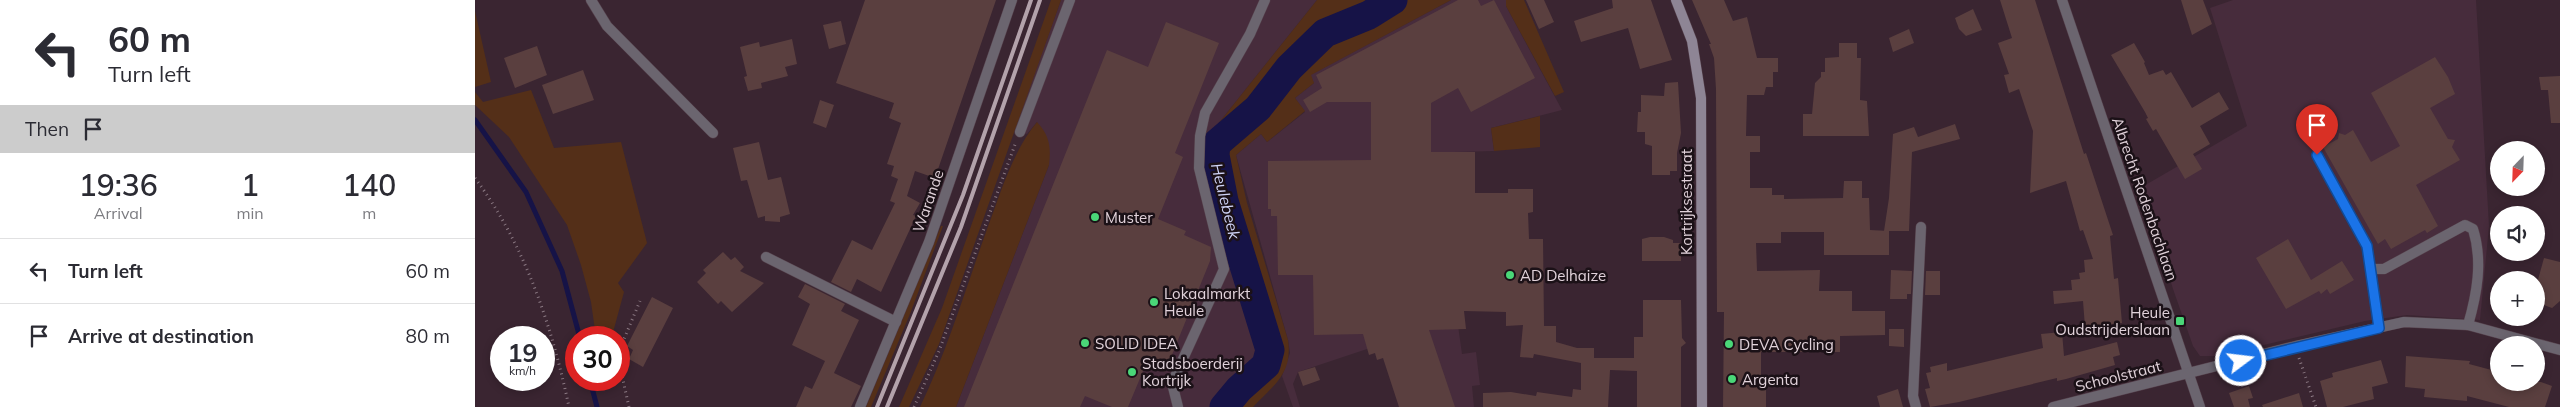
<!DOCTYPE html>
<html lang="en">
<head>
<meta charset="utf-8">
<style>
  :root { --surface:#fff; --page:#f2f2f3; --text:#2b2b33; --muted:#7c7c81; --line:#e1e1e2 }
  body { margin:0; font-family:Mulish,sans-serif; background:var(--page); color:var(--text); height:100vh; display:flex; flex-direction:column; font-size:19px; white-space:nowrap }
  * { box-sizing:border-box; margin:0 }
  p { font-size:16px; color:var(--muted) }
  .icon { flex:none; width:28px; height:28px; fill:none; stroke:currentColor; stroke-width:2; stroke-linecap:round; stroke-linejoin:round }
  .map { position:relative; flex:1; overflow:hidden }
  .drawer { display:flex; flex-direction:column; background:var(--surface); width:475px }
  .drawer>* { flex:none }
  .guide { background:#fff; color:var(--text); overflow:hidden }
  .needle { width:32px; rotate:203deg }
  .fabs { position:absolute; left:2015px; top:141px; display:grid; gap:10px }
  .fabs a { display:grid; place-items:center; width:55px; height:55px; border-radius:50%; background:var(--surface); box-shadow:0 2px 8px #0003; font-size:25px }
  .speed { position:absolute; left:15px; top:326px; display:flex; gap:10px; font-size:25px; font-weight:700; text-align:center }
  .speed>* { display:grid; place-content:center; width:65px; height:65px; border-radius:50%; background:var(--surface); box-shadow:0 2px 8px #0003; line-height:1 }
  .speed small { font-size:12px; font-weight:400 }
  .speed .limit { border:8px solid #d22; background:#fff; color:#111 }
  .pin { position:absolute; display:grid; place-items:center; width:42px; height:42px; color:#fff; margin:-51px -21px; border-radius:50% 50% 50% 0; rotate:-45deg; box-shadow:0 0 5px #0007 }
  .pin .icon { rotate:45deg }
  .me { position:absolute; width:55px; margin:-28px; rotate:75deg; stroke-linejoin:round; filter:drop-shadow(0 0 4px #0008) }
  .turn { display:flex; align-items:center; gap:18px; height:105px; padding:0 25px; font-size:22px }
  .turn .icon { width:65px; height:65px; stroke-width:2.5 }
  .turn b { display:block; font-size:35px; line-height:42px }
  .then { display:flex; align-items:center; height:48px; padding:0 25px; background:#0003; gap:10px; font-size:19px }
  .eta { display:flex; justify-content:space-evenly; align-items:center; height:85px; text-align:center }
  .eta b { font-size:30px; font-weight:600; line-height:35px }
  ul { padding:0; list-style:none }
  li { display:flex; align-items:center; gap:15px; height:65px; padding:0 25px; border-top:1px solid var(--line) }
  li div { flex:1 }
  li b { display:block; font-size:19px }
  li em { font-style:normal }
  main { display:flex; flex:1; min-height:0 }
  .map>svg:first-child { display:block }
  .built { fill:#472c3c }
  .green { fill:#542f18 }
  .lines { fill:none; stroke-linecap:round; stroke-linejoin:round }
  .stream { stroke:#161347; stroke-width:5 }
  .river { stroke:#161347; stroke-width:29 }
  .building { fill:#5a3f3f }
  .lane-casing { stroke:#55414c; stroke-width:11 }
  .street-casing { stroke:#55414c; stroke-width:11 }
  .secondary-casing { stroke:#55414c; stroke-width:11 }
  .path { stroke:#8b7983; stroke-width:3; stroke-dasharray:1 4; stroke-linecap:butt }
  .lane { stroke:#6b656f; stroke-width:10 }
  .street { stroke:#6b656f; stroke-width:10 }
  .secondary { stroke:#8e8595; stroke-width:10 }
  .rail { stroke:#b3a2ab; stroke-width:4 }
  .route-casing { stroke:#114b97; stroke-width:12 }
  .route { stroke:#1a73e8; stroke-width:9 }
  .poi-dot { fill:#4ad778; stroke:#1b1117; stroke-width:2 }
  .labels { text-anchor:middle; dominant-baseline:central; stroke-width:5; stroke-linejoin:round; paint-order:stroke }
  .street-label { font-size:15px; fill:#e1d2da; stroke:#1b1117 }
  .poi-label { font-size:15px; fill:#e1d2da; stroke:#1b1117; text-anchor:start }
  .water-label { font-size:16px; font-style:italic; fill:#cfd4f7; stroke:#1b1117 }
</style>
</head>
<body>
<main>
<section class="drawer">
<div class="guide">
<div class="turn"><svg class="icon" aria-label="left" viewBox="0 0 24 24"><path d="M17 20v-9H6M10 6l-5 5 5 5"/></svg><div><b>60 m</b>Turn left</div></div>
<div class="then">Then<svg class="icon" aria-label="arrive" viewBox="0 0 24 24"><path d="M6 21V4h12l-3 4 3 4H6"/></svg></div>
</div>
<div class="eta">
<div><b>19:36</b><p>Arrival</p></div>
<div><b>1</b><p>min</p></div>
<div><b>140</b><p>m</p></div>
</div>
<ul>
<li><svg class="icon" aria-label="left" viewBox="0 0 24 24"><path d="M17 20v-9H6M10 6l-5 5 5 5"/></svg><div><b>Turn left</b></div><em>60 m</em></li>
<li><svg class="icon" aria-label="arrive" viewBox="0 0 24 24"><path d="M6 21V4h12l-3 4 3 4H6"/></svg><div><b>Arrive at destination</b></div><em>80 m</em></li>
</ul>
</section>
<div class="map">
<svg width="2085" height="407" viewBox="0 0 2085 407">
  <rect width="100%" height="100%" fill="#3a2531"/>
  <g class="built">
    <path d="M586 0H842L743 124 730 144V169L762 267 782 350 780 361 744 392 735 407H481L574 165 562 122 552 134 539 129Z"/>
    <path d="M976 0H1031V6L1087 110 1016 128 1019 151 980 152 981 311 987 354 1001 352 1005 385 997 386 999 407H947L925 338 823 372 818 384 825 407H818L807 376 815 353 813 340 761 155 786 134 792 142 830 112 820 98 839 83 835 75Z"/>
    <path d="M1758 0H2001L2014 226 2005 320 1932 315 1890 321 1742 356H1725L1718 346 1698 289 1667 187 1772 126 1735 8Z"/>
  </g>
  <g class="green">
    <path d="M576 0H586L464 344 434 407H424L467 308Z"/>
    <path d="M842 0H906L832 38 785 98 749 131 743 124Z"/>
    <path d="M931 0H976L836 75 839 83 820 98 830 111 792 142 786 134 761 155 772 203 813 340C818 373 799 385 778 407H735L744 392 780 361 782 350 762 267 730 169 750 164 746 148 752 139 791 105 834 55Z"/>
    <path d="M1031 0H1049L1089 92 1080 96 1031 6Z"/>
    <path d="M0 11 16 82 0 87Z"/>
    <path d="M56 90 79 148 146 142 172 243 143 283 149 292 137 336 121 337 116 302 106 265 92 225 34 137 0 105V92L8 102Z"/>
    <path d="M1065 116V147L1019 151 1016 128Z"/>
    <path d="M562 122C575 136 576 147 574 165L481 407H445C472 351 490 291 511 232 525 195 537 152 562 122Z"/>
    <path d="M466 226H468L435 314 396 407H391Z"/>
  </g>
  <g class="lines">
    <g class="stream">
      <path d="M0 120 51 192 87 271 105 338"/>
      <path d="M115 380 122 407"/>
    </g>
    <path class="river" d="M749 407 764 389 791 365 795 350 749 201 740 155 741 144 783 108 814 68 850 33 894 15 918 0"/>
  </g>
  <g class="building">
    <path d="M390 0H521L460 178 440 171 432 196 445 203 438 215 441 216 406 292 382 279 376 292 356 282 377 240 397 250 420 203 415 201 423 179 416 176 419 166 412 164 426 123 414 118 419 103 361 83Z"/>
    <path d="M983 0H1003L1006 6 1019 0 1060 78 996 112 983 88 956 103V152H1000V193H1033V189H1058V212L1053 213 1054 239H1068L1069 326H1081V342L1102 348H1119V358H1159V337H1168V300H1206L1207 338 1211 343 1206 347V407H1162V371L1135 370 1133 407H1008V393L1036 392 1061 396 1062 392 1097 397 1098 389 1106 390V363L1059 354 1058 358 1045 357 1048 325 1031 326V312L989 311 991 329 954 330 980 407H924L908 358 902 360 900 353 894 355 888 334 839 335 838 275H803L802 216H796V209H793V161L896 160V102H852L835 112 828 100 847 88 841 75Z"/>
    <path d="M1051 0H1069L1079 22 1064 29Z"/>
    <path d="M1137 0H1176L1197 60 1165 69 1153 28 1106 42 1099 21 1138 8Z"/>
    <path d="M1217 0H1249L1258 21 1272 17 1282 58H1303V72H1298V87H1291L1289 95H1272L1271 136H1285V152H1275V188H1297V195H1309V199L1368 198 1369 181H1387V198H1394L1395 230 1414 231V255H1349V232H1306V243H1281L1282 271 1345 270 1344 291H1377V311H1410V335L1365 336V352H1286V389H1291V407H1248L1249 312H1242L1241 89 1239 58 1234 44H1236Z"/>
    <path d="M1525 0H1560L1609 154 1611 153 1638 235 1635 236 1639 279 1643 278 1647 323 1610 327 1608 301 1579 304 1578 291 1597 290 1596 280 1605 279 1604 273 1610 272 1609 260 1618 259 1608 230 1605 231 1591 181 1555 193 1558 131 1544 89 1534 93 1529 75 1534 74 1523 43 1537 38Z"/>
    <path d="M1706 0H1728L1737 24 1717 35Z"/>
    <path d="M1498 9 1507 30 1491 36 1484 29 1480 18Z"/>
    <path d="M366 21 371 44 354 49 348 25Z"/>
    <path d="M691 22 744 43 700 153 708 157 683 219 711 231 709 235 736 247 735 261 690 372 671 364 653 407H637L610 396 605 407H489L632 50 673 67Z"/>
    <path d="M1434 29 1439 43 1418 52 1414 38Z"/>
    <path d="M317 39 322 64 310 67 313 76 286 83 287 88 273 91 269 77 272 76 265 47 284 42 285 47Z"/>
    <path d="M1364 43H1382V58H1386L1385 100 1392 101 1394 136H1328V114H1337L1340 83 1346 77V72H1350V58L1364 57Z"/>
    <path d="M1659 43 1670 62 1669 63 1674 75 1688 70 1691 75 1696 72 1717 108 1744 92 1754 109 1725 126 1735 144 1718 154 1727 169 1710 179 1681 129 1678 131 1671 119 1673 118 1670 112 1636 55Z"/>
    <path d="M62 46 72 75 40 88 29 58Z"/>
    <path d="M1960 57 1973 77 1980 94 1955 108 1973 139 1980 140 1977 147 1985 160 1941 185 1963 226 1952 233 1950 230 1916 249 1910 239 1903 244 1848 147 1863 139 1864 133 1870 135 1878 130 1896 162 1925 146 1896 93Z"/>
    <path d="M108 70 119 100 78 114 67 85Z"/>
    <path d="M2085 76V123H2076L2073 90H2066L2064 77Z"/>
    <path d="M1203 82 1206 133 1202 153V171H1195V175H1177V146L1170 144V132H1162L1163 112H1166V95L1189 96 1190 83Z"/>
    <path d="M345 100 359 105 351 128 338 123Z"/>
    <path d="M1480 124 1485 139 1437 152 1434 231H1409L1414 198 1418 134 1439 127 1443 137Z"/>
    <path d="M284 142 293 180 306 177 315 214 305 217V222L290 221V216L283 218 272 180 266 181 258 148Z"/>
    <path d="M1175 237H1189L1198 240V243H1206V261H1167V239Z"/>
    <path d="M1813 239 1836 280 1867 261 1879 280 1855 294 1852 289 1846 294 1844 291 1811 309 1781 258Z"/>
    <path d="M248 252 256 260 260 257 269 267 265 271 289 283 257 312 246 301 243 304 222 282 231 273 228 270Z"/>
    <path d="M2069 258 2085 262V301L2077 308 2066 304 2063 287H2061Z"/>
    <path d="M1416 270 1437 271 1436 294H1432V299H1415Z"/>
    <path d="M1451 271H1465V295H1450Z"/>
    <path d="M330 284 370 304 366 311 384 320 359 373 386 386 376 407H321L330 386 337 389 350 361 317 345 335 304 323 297Z"/>
    <path d="M177 297 198 308 168 367 154 359 158 350 152 346Z"/>
    <path d="M1414 329H1429V347L1414 346Z"/>
    <path d="M1587 332 1589 356 1642 342 1645 355 1638 357 1640 365 1591 379 1582 381V378L1484 402 1455 407 1450 389 1455 388 1451 373 1456 372 1455 367 1472 363V371L1568 348 1566 334Z"/>
    <path d="M1931 356 1995 361 1994 364 2024 372V382H2066L2077 386 2070 407H2034L1992 396V401L1949 397 1950 389 1930 387Z"/>
    <path d="M1906 360 1913 383 1897 387 1899 399 1868 407H1852L1845 381 1858 377 1857 373Z"/>
    <path d="M840 367 845 380 828 386 823 372Z"/>
    <path d="M1774 386 1778 398 1773 399 1775 407H1759L1754 393Z"/>
    <path d="M1423 389 1428 407H1405L1402 396Z"/>
    <path d="M1824 393 1828 407H1788L1787 405Z"/>
  </g>
  <g class="lines">
    <defs>
      <g id="lane">
        <path d="M116 0 132 26 238 133"/>
        <path d="M545 132 595 0"/>
        <path d="M1842 155 1892 246 1904 328"/>
        <path d="M291 257 421 322"/>
        <path d="M1896 269H1909L1990 225 1998 229C2008 261 2002 294 1993 325"/>
        <path d="M703 407 697 383 749 269 724 168 725 136 730 113 775 34 790 0"/>
        <path d="M1441 407 1438 396 1446 227"/>
      </g>
      <g id="street">
        <path d="M1587 0 1725 407"/>
        <path d="M385 407 454 242 537 0"/>
        <path d="M1578 407 1821 346 1929 322 1993 325 2085 350"/>
      </g>
      <path id="secondary" d="M1201 0 1217 41 1226 98 1227 407"/>
    </defs>
    <use href="#lane" class="lane-casing"/>
    <use href="#street" class="street-casing"/>
    <use href="#secondary" class="secondary-casing"/>
    <g class="path">
      <path d="M0 178C50 245 77 326 94 407"/>
      <path d="M1824 358 1841 407"/>
      <path d="M154 407 146 371V346L165 301"/>
      <path d="M439 407 464 351 541 142"/>
    </g>
    <use href="#lane" class="lane"/>
    <use href="#street" class="street"/>
    <use href="#secondary" class="secondary"/>
    <g class="rail">
      <path d="M402 407 488 195 556 0"/>
      <path d="M412 407 486 227 565 0"/>
    </g>
  </g>
  <g class="lines">
    <defs>
      <path id="route" d="M1766 361 1904 328 1892 246 1842 155"/>
    </defs>
    <use href="#route" class="route-casing"/>
    <use href="#route" class="route"/>
  </g>
  <g class="poi-dot">
    <circle cx="620" cy="217" r="5"/>
    <circle cx="1035" cy="275" r="5"/>
    <circle cx="679" cy="302" r="5"/>
    <rect x="1700" y="316" width="10" height="10" rx="2.5"/>
    <circle cx="610" cy="343" r="5"/>
    <circle cx="1254" cy="344" r="5"/>
    <circle cx="657" cy="372" r="5"/>
    <circle cx="1257" cy="379" r="5"/>
  </g>
  <g class="labels">
    <g class="street-label">
      <text transform="translate(1670 199) rotate(71)">Albrecht Rodenbachlaan</text>
      <text transform="translate(453 201) rotate(-71)">Warande</text>
      <text transform="translate(1211 202) rotate(-90)">Kortrijksestraat</text>
      <text transform="translate(1643 376) rotate(-14)">Schoolstraat</text>
    </g>
    <g class="poi-label">
      <text x="630" y="217">Muster</text>
      <text x="1045" y="275">AD Delhaize</text>
      <text x="689" y="293">Lokaalmarkt<tspan x="689" dy="17">Heule</tspan></text>
      <text x="1695" y="312" text-anchor="end">Heule<tspan x="1695" dy="17">Oudstrijderslaan</tspan></text>
      <text x="620" y="343">SOLID IDEA</text>
      <text x="1264" y="344">DEVA Cycling</text>
      <text x="667" y="363">Stadsboerderij<tspan x="667" dy="17">Kortrijk</tspan></text>
      <text x="1267" y="379">Argenta</text>
    </g>
    <g class="water-label">
      <text transform="translate(751 201) rotate(76)">Heulebeek</text>
    </g>
  </g>
</svg>
<div class="fabs">
<a><svg class="needle" viewBox="-14 -14 28 28"><path d="M0-13l5 13h-10z" fill="#e53935"/><path d="M0 13l5-13h-10z" fill="#7c7c81"/></svg></a>
<a><svg class="icon" aria-label="sound" viewBox="0 0 24 24"><path d="M4 9h4l5-4v14l-5-4H4zM17 9q2 3 0 6"/></svg></a>
<a>+</a>
<a>−</a>
</div>
<div class="speed"><div>19<small>km/h</small></div><div class="limit">30</div></div>
<div class="pin" style="left:1842px;top:155px;background:#d93025"><svg class="icon" aria-label="arrive" viewBox="0 0 24 24"><path d="M6 21V4h12l-3 4 3 4H6"/></svg></div>
<svg class="me" style="left:1766px;top:361px" viewBox="-20 -20 40 40"><circle r="17" fill="#1a73e8" stroke="#fff" stroke-width="3"/><path d="M0-11L8 9 0 5-8 9z" fill="#fff"/></svg>
</div>
</main>
</body>
</html>
